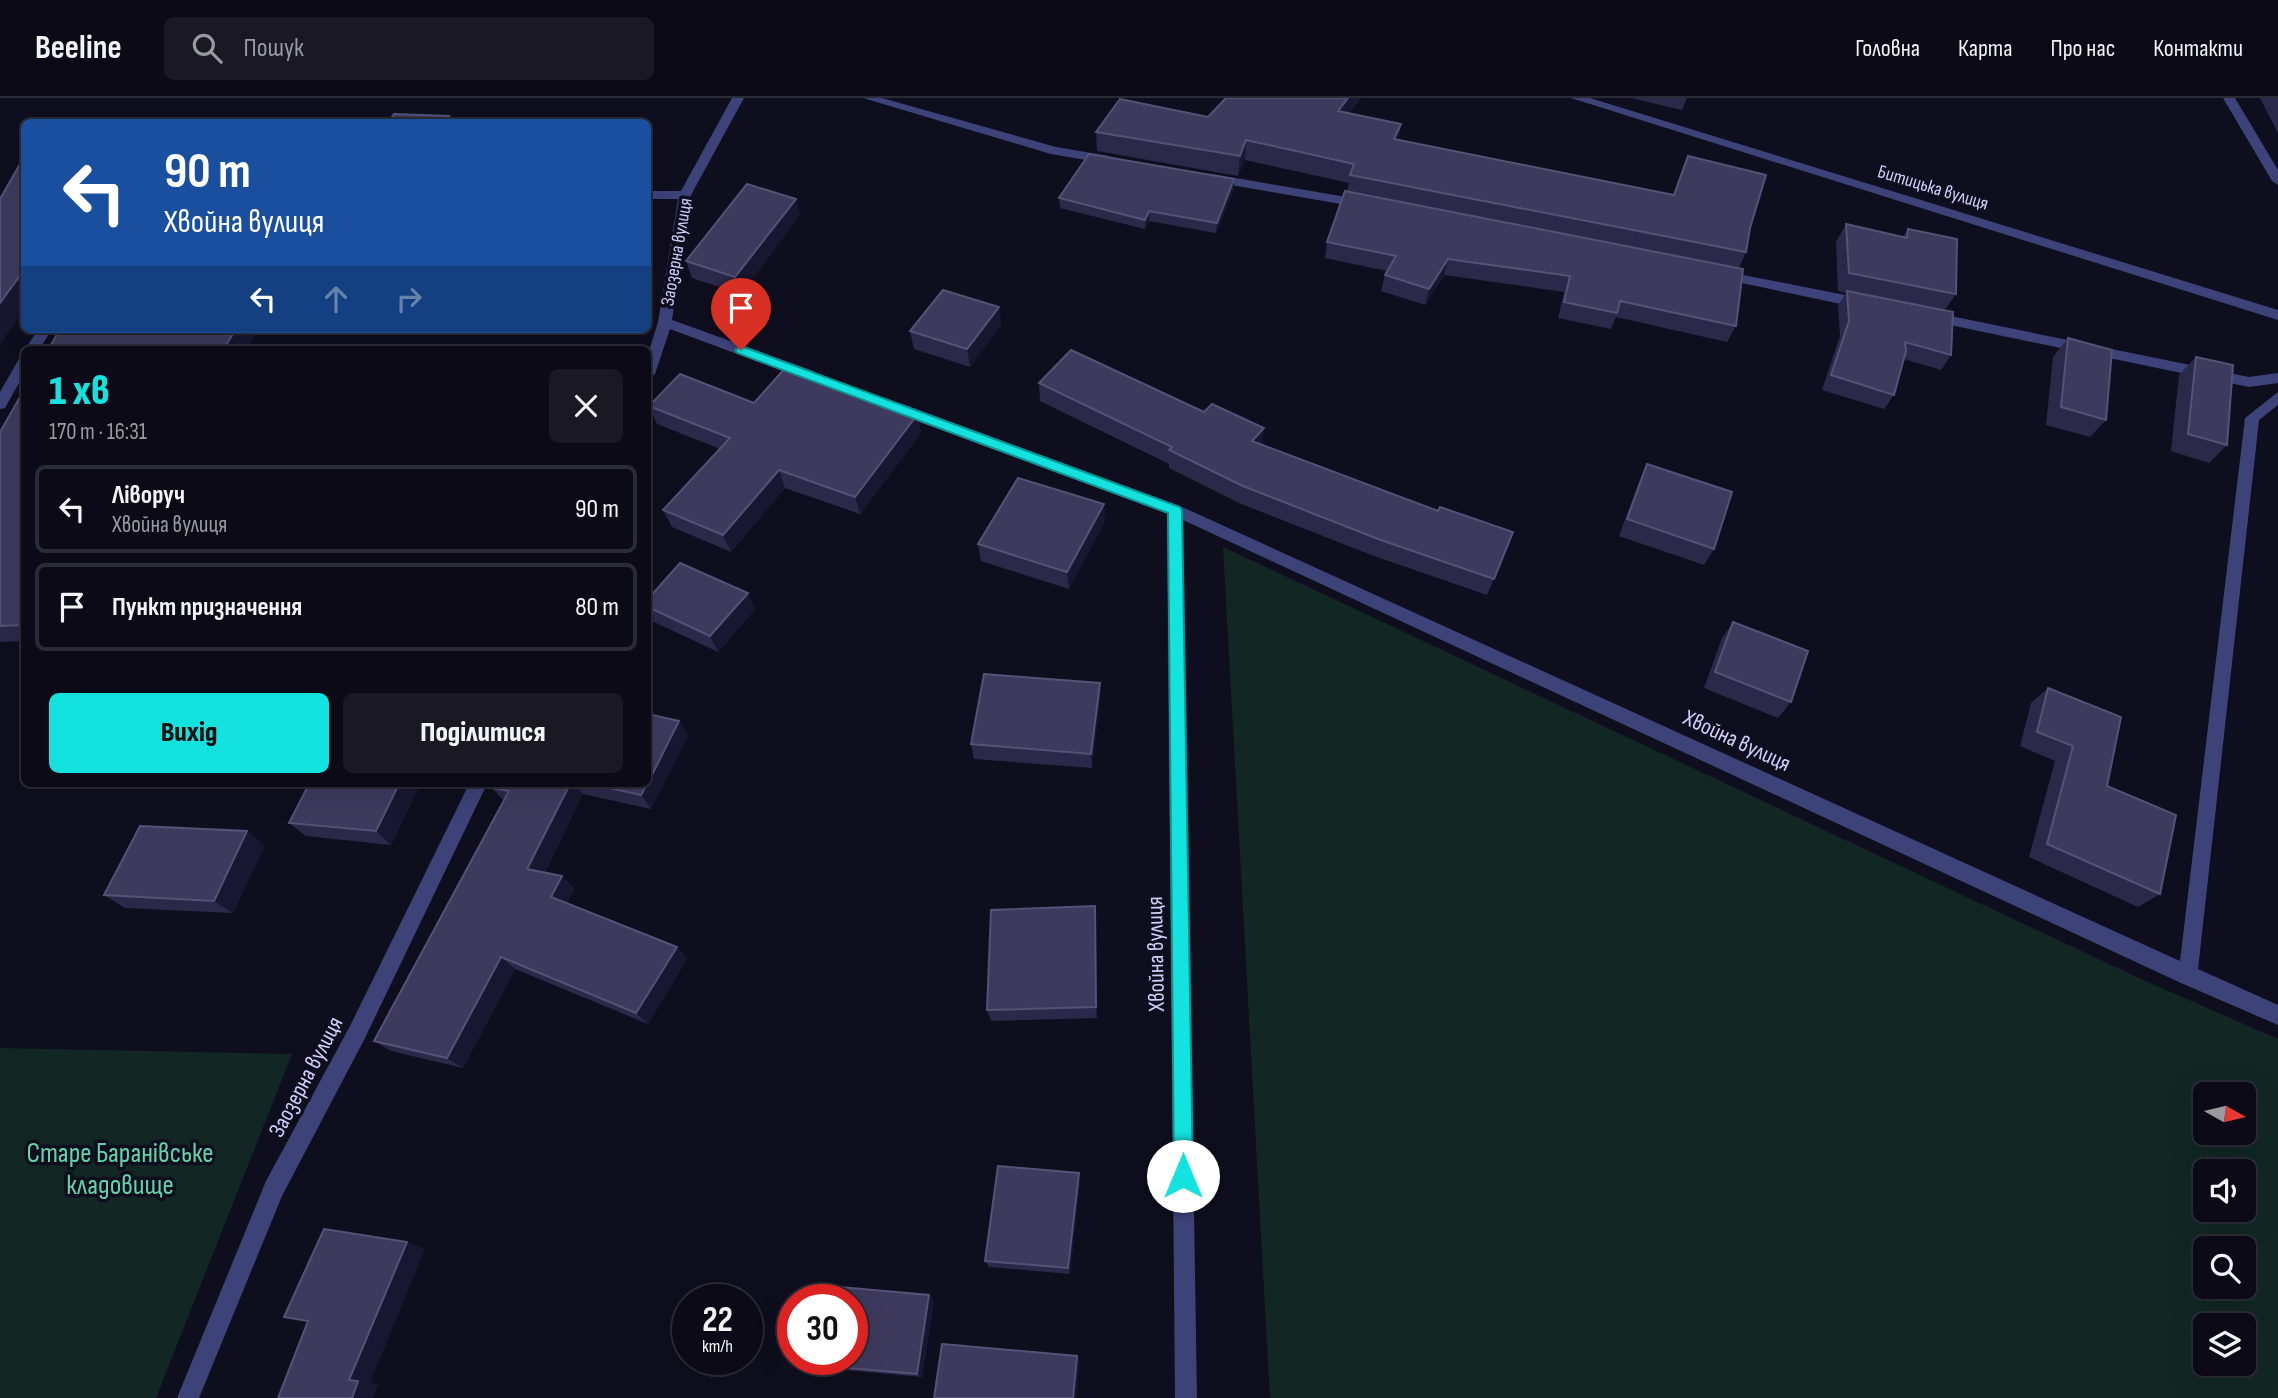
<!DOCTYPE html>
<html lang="uk">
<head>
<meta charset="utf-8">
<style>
  :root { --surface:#0b0a16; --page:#191823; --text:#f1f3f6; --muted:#9a9aa1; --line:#2b2b35; --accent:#14e2df }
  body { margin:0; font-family:"Sofia Sans Condensed",sans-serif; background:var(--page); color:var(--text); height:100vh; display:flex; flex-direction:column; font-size:26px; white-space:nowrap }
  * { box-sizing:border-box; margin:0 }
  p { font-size:23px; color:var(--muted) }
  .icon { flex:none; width:38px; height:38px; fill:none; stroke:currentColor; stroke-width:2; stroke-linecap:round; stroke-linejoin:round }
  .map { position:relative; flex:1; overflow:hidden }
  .side { position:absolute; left:21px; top:248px; width:630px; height:441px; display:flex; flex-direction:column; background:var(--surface); border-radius:10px; box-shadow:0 7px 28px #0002,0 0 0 2px var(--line) }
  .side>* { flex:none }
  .banner { position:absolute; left:21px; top:21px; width:630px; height:214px; border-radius:10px; box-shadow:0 7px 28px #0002,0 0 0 2px var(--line); background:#1a4fa0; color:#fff; overflow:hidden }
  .needle { width:46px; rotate:98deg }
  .fabs { position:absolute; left:2193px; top:984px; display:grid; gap:14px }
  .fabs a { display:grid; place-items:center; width:63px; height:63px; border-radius:10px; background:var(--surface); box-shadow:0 7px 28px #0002,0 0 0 2px var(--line); font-size:35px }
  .speed { position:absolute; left:672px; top:1186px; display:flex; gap:14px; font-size:35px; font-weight:700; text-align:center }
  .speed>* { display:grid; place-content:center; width:91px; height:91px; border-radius:50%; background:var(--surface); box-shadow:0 7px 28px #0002,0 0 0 2px var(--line); line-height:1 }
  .speed small { font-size:18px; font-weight:400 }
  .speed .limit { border:10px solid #d22; background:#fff; color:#111 }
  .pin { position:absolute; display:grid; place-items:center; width:60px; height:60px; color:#fff; margin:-72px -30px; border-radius:50% 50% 50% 0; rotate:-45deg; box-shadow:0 0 7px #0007 }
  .pin .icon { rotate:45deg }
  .me { position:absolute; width:77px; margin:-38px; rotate:0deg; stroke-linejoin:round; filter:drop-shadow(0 0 5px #0008) }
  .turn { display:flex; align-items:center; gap:24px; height:147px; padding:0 28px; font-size:32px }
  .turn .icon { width:91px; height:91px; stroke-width:2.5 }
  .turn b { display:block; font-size:49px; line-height:60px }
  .lanes { display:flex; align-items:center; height:66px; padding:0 28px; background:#0003; justify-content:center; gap:35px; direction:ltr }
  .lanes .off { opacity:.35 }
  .round { display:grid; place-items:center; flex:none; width:74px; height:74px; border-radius:10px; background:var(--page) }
  .summary { display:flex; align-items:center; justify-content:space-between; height:119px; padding:0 28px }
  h1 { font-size:42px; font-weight:800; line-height:52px; color:var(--accent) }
  .action { display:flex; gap:14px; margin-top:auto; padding:14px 28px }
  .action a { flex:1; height:80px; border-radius:10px; background:var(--accent); color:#111; font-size:28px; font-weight:800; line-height:80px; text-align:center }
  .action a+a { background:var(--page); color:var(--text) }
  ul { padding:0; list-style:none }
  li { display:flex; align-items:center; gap:21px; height:88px; margin:0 14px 10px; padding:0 14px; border:4px solid var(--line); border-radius:10px }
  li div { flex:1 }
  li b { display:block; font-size:26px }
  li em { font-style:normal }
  header { display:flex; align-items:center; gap:42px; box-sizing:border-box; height:98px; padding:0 35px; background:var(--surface); border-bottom:2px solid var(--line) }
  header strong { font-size:33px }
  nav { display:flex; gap:38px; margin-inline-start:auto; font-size:24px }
  .search { width:490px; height:63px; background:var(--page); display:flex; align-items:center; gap:18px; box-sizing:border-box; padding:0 24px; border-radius:10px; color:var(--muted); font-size:26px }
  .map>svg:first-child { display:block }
  .green { fill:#122724; fill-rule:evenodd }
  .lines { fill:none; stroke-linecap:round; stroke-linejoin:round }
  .minor { fill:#3d4279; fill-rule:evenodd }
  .wall { fill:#2b294a }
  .shaded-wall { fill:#191631 }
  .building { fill:#3d3a5d; stroke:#545276; stroke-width:2 }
  .route { fill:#14e2df; stroke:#0d9391; stroke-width:2 }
  .labels { text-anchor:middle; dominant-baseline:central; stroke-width:7; stroke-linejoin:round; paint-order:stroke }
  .far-street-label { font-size:19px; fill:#cfcffb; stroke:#0f0e1e }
  .street-label { font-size:23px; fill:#cfcffb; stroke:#0f0e1e }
  .near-park-label { font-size:28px; fill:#63d4aa; stroke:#0f0e1e }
</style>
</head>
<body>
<header>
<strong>Beeline</strong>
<div class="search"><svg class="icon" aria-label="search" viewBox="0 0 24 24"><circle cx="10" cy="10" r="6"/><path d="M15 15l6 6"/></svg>Пошук</div>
<nav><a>Головна</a><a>Карта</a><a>Про нас</a><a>Контакти</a></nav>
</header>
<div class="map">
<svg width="2278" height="1300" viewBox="0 0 2278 1300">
  <rect width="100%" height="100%" fill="#0f0e1e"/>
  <g class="green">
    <path d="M1223 449 2141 881 2278 941V1300H1270ZM2205 996H2244V1034H2205ZM2205 1073H2244V1111H2205ZM2205 1150H2244V1188H2205ZM2205 1227H2244V1265H2205Z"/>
    <path d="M0 950 292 956 156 1300H0Z"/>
  </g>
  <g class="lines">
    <g class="minor">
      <path d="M732 0H744L691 97 672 222 814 273 816 277 814 281H804L670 231 655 276 648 281V256L658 224 678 101H648V93H681Z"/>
      <path d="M863 0H882L1056 49 1109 58 1115 62 1109 66 1051 56Z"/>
      <path d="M1571 0H1590L2278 212V222Z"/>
      <path d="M2223 0H2235L2278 72V87L2272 83Z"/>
      <path d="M1212 76 1364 102 1370 106 1364 110 1208 83V77Z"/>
      <path d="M1718 172 1865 201 1872 206 1865 211 1713 179V173Z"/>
      <path d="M1931 214 2249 279 2278 275V285L2249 289 1926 222 1924 219Z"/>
      <path d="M38 231H52L39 252H25Z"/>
      <path d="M24 260V276L5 310 0 311V294L19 261Z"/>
      <path d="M2278 294V307L2259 322 2198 871 2278 907V927L2181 885 1183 422 1197 1300H1175L1167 415 890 313 888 309 890 305H900L1180 408 2180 863 2245 320Z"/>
      <path d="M469 686H487L364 942 282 1098 199 1300H177L266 1083 350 928Z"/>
    </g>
  </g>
  <g class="wall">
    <path d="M1226 0H1361L1349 15 1401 26 1398 42 1673 97 1688 58 1750 130 1746 154 1739 170 1736 228 1727 244 1616 219 1611 231 1558 220 1564 194 1444 177 1425 207 1381 193 1385 177 1387 173 1325 160 1327 144 1347 93 1349 85 1245 62 1238 78 1097 53 1096 34 1208 19Z"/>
    <path d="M1631 0H1687L1682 12Z"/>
    <path d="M2260 0H2278V35Z"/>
    <path d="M1234 90 1216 135 1149 123 1145 131 1060 110 1059 100Z"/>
    <path d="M800 117 741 196 692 180 686 163Z"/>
    <path d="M1846 126 1902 139 1908 131 1956 196 1944 213 1951 257 1941 272 1904 261 1894 297 1884 311 1822 292 1840 238 1838 208 1846 195 1838 193 1836 144Z"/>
    <path d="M999 209 1001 227 970 269 914 251 910 233Z"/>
    <path d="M2068 240 2106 322 2090 339 2046 327 2053 259Z"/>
    <path d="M2196 259 2227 347 2209 365 2171 353 2179 277Z"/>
    <path d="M1039 285 1262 347 1507 451 1487 497 1374 458 1241 406 1169 370V366L1040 303Z"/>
    <path d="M24 292V543L0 544V334Z"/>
    <path d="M754 305 917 317 921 335 860 416 785 390 731 454 672 429 663 412 720 351 657 326 649 308Z"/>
    <path d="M1647 366 1714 451 1704 467 1619 438 1639 384Z"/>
    <path d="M1105 423 1069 491 981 463 978 446Z"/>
    <path d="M648 501 755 511 718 554 652 523 648 516Z"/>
    <path d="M1733 524 1791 604 1778 620 1704 590 1722 540Z"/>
    <path d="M1100 585V600L1092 670 974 661 971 646Z"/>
    <path d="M2048 590 2107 688 2160 796 2138 809 2029 759 2055 663 2020 648 2031 605Z"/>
    <path d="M688 638 651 711 583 696 545 774 562 778 574 791 567 806 677 849 687 861 648 926 515 871 463 970 391 953 374 943 504 703 492 690 494 686H648Z"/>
    <path d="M309 686H420L391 747 306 738 289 725Z"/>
    <path d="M265 747 233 815 125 810 104 797Z"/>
    <path d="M1095 808 1097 920 991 923 987 912Z"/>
    <path d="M1080 1082 1070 1176 989 1169 985 1163Z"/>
    <path d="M934 1202 922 1279 833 1271 825 1268Z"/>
  </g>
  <g class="shaded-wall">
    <path d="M1348 0H1361L1335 32 1338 13Z"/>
    <path d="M449 18 452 24H445Z"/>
    <path d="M1401 26 1397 45 1394 41Z"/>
    <path d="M1246 42 1245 62 1238 78 1240 58Z"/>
    <path d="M1234 81V90L1216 135 1217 125Z"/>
    <path d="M796 101 800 117 741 196 735 179Z"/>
    <path d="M1149 113V123L1145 131V122Z"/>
    <path d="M1448 161 1444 177 1425 207 1429 191Z"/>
    <path d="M24 172V212L0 246V205Z"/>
    <path d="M999 209 1001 227 970 269 967 251Z"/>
    <path d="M236 231H251L256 237 247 252H223Z"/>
    <path d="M917 317 921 335 860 416 855 399Z"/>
    <path d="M1264 330 1262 348 1252 343Z"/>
    <path d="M779 372 785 390 731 454 723 437Z"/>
    <path d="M1104 406 1105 423 1069 491 1067 474Z"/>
    <path d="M748 495 755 511 718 554 710 538Z"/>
    <path d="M1100 585V600L1092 670 1091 656Z"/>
    <path d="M679 623 688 638 651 711 641 697Z"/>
    <path d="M399 686H420L391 747 376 733Z"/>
    <path d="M570 686H576L583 696 540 784 527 771Z"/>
    <path d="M247 733 265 747 233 815 214 803Z"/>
    <path d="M562 778 574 791 564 812 551 799Z"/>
    <path d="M1095 808 1096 821 1097 920 1096 909Z"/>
    <path d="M677 849 687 861 648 926 636 915Z"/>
    <path d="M501 859 515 871 463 970 447 960Z"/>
    <path d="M1079 1075 1080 1082 1070 1176 1068 1170Z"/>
    <path d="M407 1144 425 1151 370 1285 378 1286 373 1300H352L349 1282Z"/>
    <path d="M929 1197 934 1202 922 1279 917 1276Z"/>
    <path d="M1077 1258 1080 1263 1076 1300H1073Z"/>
  </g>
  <g class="building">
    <path d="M1226 0H1348L1338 13 1401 26 1394 41 1674 97 1688 58 1766 77 1750 130 1746 154 1350 77 1354 66 1246 42 1240 58 1096 34 1120 1 1208 19Z"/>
    <path d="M394 16 449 18 445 24H129H186L188 21 390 22Z"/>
    <path d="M1089 56 1234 81 1217 125 1149 113 1145 122 1059 100Z"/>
    <path d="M24 59V172L0 205V101Z"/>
    <path d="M747 86 796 101 735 179 686 163Z"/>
    <path d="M1345 93 1743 171 1736 228 1620 203 1617 215 1564 204 1570 178 1448 161 1429 191 1385 177 1396 158 1327 144Z"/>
    <path d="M1846 126 1907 140 1908 131 1957 141 1956 196 1849 175Z"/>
    <path d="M943 192 999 209 967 251 910 233Z"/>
    <path d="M1847 193 1953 214 1951 257 1905 244 1906 253 1894 297 1831 277 1849 223Z"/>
    <path d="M60 231H236L223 252H48Z"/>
    <path d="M2068 240 2112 252 2106 322 2061 309Z"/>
    <path d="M1071 252 1204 314 1212 306 1264 330 1252 343 1438 413 1440 409 1513 434 1494 481 1378 441 1243 388 1169 352 1172 349 1039 285Z"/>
    <path d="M2196 259 2233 267 2227 347 2188 336Z"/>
    <path d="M787 268 917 317 855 399 779 372 723 437 663 412 730 340 649 308 680 276 754 305Z"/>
    <path d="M24 292V521L21 527 0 528V334Z"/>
    <path d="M1647 366 1732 394 1714 451 1627 421Z"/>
    <path d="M1018 380 1104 406 1067 474 978 446Z"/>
    <path d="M680 465 748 495 710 538 648 509V501Z"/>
    <path d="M1733 524 1808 553 1791 604 1715 574Z"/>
    <path d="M984 576 1100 585 1091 656 971 646Z"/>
    <path d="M2048 590 2121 619 2107 688 2176 717 2160 796 2047 746 2073 648 2037 634Z"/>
    <path d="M648 616 679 623 648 685Z"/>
    <path d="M309 686H399L376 733 289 725Z"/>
    <path d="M494 686H570L527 771 562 778 551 799 677 849 636 915 501 859 447 960 374 943 509 693 492 690Z"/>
    <path d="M592 686H647L641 697Z"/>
    <path d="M140 728 247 733 214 803 104 797Z"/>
    <path d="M1095 808 1096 909 987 912 991 812Z"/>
    <path d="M998 1068 1079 1075 1068 1170 985 1163Z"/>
    <path d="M324 1131 407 1144 349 1282 358 1283 352 1300H278L308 1223 284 1219Z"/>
    <path d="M840 1189 929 1197 917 1276 825 1268 826 1262H852V1202H837Z"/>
    <path d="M942 1246 1077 1258 1073 1300H934Z"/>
  </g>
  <path class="route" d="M741 248 1180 409 1182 412 1193 1078 1190 1085 1183 1088 1177 1085 1174 1078 1168 415 737 255 735 252Z"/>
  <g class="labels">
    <g class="far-street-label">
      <text transform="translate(1933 90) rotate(17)">Битицька вулиця</text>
      <text transform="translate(677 154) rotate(-80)">Заозерна вулиця</text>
    </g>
    <g class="street-label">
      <text transform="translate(1737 643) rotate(25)">Хвойна вулиця</text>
      <text transform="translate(1156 856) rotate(-91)">Хвойна вулиця</text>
      <text transform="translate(306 979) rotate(-62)">Заозерна вулиця</text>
    </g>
    <g class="near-park-label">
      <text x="120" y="1055">Старе Баранівське<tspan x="120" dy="32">кладовище</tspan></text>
    </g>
  </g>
</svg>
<div class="fabs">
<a><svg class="needle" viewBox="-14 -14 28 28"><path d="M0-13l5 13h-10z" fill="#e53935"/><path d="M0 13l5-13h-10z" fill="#9a9aa1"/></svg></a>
<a><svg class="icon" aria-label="sound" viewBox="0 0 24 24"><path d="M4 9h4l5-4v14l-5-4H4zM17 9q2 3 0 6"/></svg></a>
<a><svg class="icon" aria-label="search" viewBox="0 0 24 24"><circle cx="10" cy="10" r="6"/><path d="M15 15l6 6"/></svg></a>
<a><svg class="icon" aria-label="layers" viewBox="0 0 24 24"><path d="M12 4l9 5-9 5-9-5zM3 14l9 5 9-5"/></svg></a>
</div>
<div class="speed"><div>22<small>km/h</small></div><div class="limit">30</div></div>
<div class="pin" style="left:741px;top:252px;background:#d93025"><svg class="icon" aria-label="arrive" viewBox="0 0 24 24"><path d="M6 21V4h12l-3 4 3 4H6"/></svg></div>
<svg class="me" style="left:1183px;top:1078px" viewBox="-20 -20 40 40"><circle r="19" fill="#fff"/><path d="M0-13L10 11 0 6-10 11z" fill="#14e2df"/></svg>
<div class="banner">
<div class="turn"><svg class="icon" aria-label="left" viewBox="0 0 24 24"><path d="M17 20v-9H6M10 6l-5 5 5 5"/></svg><div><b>90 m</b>Хвойна вулиця</div></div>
<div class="lanes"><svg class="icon" aria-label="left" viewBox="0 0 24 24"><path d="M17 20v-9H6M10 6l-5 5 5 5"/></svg><svg class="icon off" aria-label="ahead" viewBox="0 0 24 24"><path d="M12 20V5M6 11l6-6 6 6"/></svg><svg class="icon off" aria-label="right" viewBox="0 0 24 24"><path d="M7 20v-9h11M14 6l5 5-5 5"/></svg></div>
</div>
<section class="side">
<div class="summary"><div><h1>1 хв</h1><p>170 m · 16:31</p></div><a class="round"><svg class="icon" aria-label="close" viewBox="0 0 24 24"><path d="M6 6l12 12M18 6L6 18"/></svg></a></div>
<ul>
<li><svg class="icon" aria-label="left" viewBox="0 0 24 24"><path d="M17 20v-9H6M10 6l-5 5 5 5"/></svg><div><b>Ліворуч</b><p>Хвойна вулиця</p></div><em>90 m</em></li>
<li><svg class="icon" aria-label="arrive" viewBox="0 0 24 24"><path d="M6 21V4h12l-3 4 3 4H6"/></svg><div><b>Пункт призначення</b></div><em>80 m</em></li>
</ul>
<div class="action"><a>Вихід</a><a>Поділитися</a></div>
</section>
</div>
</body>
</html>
